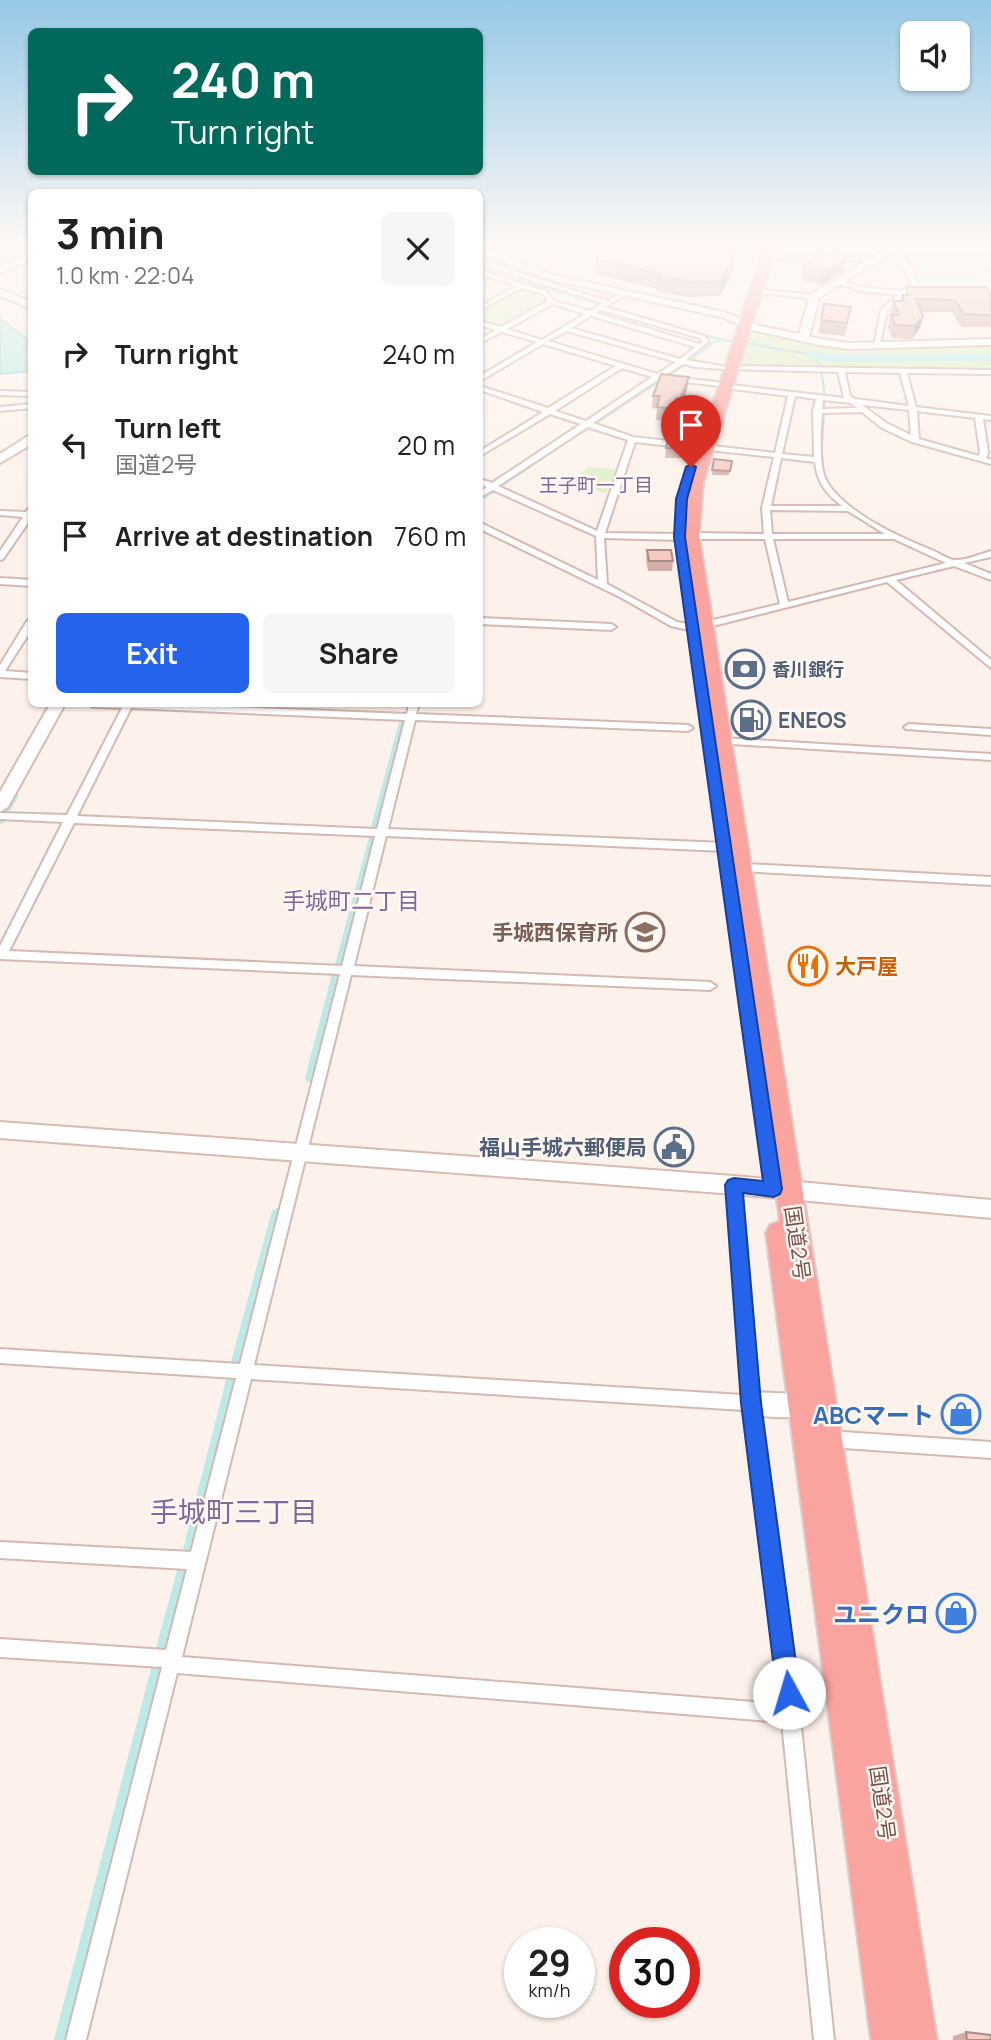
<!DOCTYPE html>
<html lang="en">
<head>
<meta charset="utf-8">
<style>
  :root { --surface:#fff; --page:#f6f6f6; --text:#222; --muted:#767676; --accent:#2563eb }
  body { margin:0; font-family:Manrope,"Noto Sans JP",sans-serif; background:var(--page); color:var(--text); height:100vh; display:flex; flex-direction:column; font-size:26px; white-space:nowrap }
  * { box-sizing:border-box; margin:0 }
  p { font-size:23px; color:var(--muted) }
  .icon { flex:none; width:38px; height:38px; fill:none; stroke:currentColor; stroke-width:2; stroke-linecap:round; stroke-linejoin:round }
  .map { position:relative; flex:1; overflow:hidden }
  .side { position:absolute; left:28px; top:189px; width:455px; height:518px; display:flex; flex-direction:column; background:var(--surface); border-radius:10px; box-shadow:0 2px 5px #0004 }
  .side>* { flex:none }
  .hud { position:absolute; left:28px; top:28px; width:455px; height:147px; border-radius:10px; box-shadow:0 2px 5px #0004; background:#00695c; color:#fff; overflow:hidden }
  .fabs { position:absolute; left:900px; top:21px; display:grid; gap:14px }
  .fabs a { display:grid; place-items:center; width:70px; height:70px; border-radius:10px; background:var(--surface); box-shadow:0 2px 5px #0004; font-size:35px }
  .speed { position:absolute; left:504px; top:1927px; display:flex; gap:14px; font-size:35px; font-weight:700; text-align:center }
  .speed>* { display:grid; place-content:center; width:91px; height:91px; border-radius:50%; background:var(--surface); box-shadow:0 2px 5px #0004; line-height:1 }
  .speed small { font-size:18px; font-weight:400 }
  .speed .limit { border:10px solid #d22; background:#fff; color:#111 }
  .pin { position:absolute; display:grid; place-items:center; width:60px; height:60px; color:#fff; margin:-72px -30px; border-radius:50% 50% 50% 0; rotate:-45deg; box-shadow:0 0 7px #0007 }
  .pin .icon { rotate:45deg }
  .me { position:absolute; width:77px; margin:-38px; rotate:354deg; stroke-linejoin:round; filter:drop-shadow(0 0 5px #0008) }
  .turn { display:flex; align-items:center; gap:24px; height:147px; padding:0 28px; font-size:32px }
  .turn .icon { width:91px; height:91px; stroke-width:2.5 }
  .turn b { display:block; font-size:49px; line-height:60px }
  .round { display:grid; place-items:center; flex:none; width:74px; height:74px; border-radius:10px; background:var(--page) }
  .headline { display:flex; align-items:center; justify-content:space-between; height:119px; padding:0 28px }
  h1 { font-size:42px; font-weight:700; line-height:52px }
  .action { display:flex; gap:14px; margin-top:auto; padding:14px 28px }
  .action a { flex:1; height:80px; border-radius:10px; background:var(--accent); color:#fff; font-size:28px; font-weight:700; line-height:80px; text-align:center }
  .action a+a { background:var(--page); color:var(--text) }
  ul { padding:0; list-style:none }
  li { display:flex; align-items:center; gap:21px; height:91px; padding:0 28px }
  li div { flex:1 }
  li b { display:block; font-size:26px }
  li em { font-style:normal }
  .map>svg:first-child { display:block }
  .green { fill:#dfedc7 }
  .water { fill:#bde9e6; stroke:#a3dbd8; stroke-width:2 }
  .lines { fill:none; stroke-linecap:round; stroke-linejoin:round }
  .stream-far1 { stroke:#a3dbd8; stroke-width:2 }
  .stream { stroke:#a3dbd8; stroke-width:2.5 }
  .canal { fill:#bde9e6; fill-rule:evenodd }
  .river { fill:#bde9e6; fill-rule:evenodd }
  .street-casing { stroke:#d4b9b2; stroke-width:4 }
  .secondary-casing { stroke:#d9bab1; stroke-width:4 }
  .highway-casing { stroke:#dacfcd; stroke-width:4 }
  .street { fill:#fff; fill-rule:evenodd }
  .secondary { fill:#fff; fill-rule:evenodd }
  .highway { fill:#faa4a0; fill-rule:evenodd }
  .wall { fill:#d2aea6 }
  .shaded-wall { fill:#ab8d87 }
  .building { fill:#f4cac1; stroke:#ab8d87; stroke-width:2 }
  .route { fill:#2563eb; stroke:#184099; stroke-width:2 }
  .labels { text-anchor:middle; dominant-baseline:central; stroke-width:5; stroke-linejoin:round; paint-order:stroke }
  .far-service-label { font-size:18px; font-weight:bold; fill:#4e5e75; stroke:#fff7f2; text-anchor:start }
  .far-neighbourhood-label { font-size:19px; fill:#80689d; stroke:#fff7f2 }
  .service-label { font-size:21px; font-weight:bold; fill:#4e5e75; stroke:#fff7f2; text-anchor:start }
  .education-label { font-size:21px; font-weight:bold; fill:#785e54; stroke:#fff7f2; text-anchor:end }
  .food-label { font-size:21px; font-weight:bold; fill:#c56008; stroke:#fff7f2; text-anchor:start }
  .street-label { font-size:21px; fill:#7b524b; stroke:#fff7f2 }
  .neighbourhood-label { font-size:23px; fill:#80689d; stroke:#fff7f2 }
  .near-shop-label { font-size:24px; font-weight:bold; fill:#366cbe; stroke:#fff7f2; text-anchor:end }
  .near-neighbourhood-label { font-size:28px; fill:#80689d; stroke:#fff7f2 }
</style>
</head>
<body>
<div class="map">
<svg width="991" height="2040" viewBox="0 0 991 2040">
  <rect width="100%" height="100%" fill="#fdf2eb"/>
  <g class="green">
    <path d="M912 252 979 253 991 274 922 273Z"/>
    <path d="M521 289 540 295 545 301 500 327 480 321V311Z"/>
    <path d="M751 331 822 345H991V370L741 366Z"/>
    <path d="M589 467 616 469 606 494 570 480Z"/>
  </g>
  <path class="water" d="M0 318 31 342V371L0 374Z"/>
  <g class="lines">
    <g class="stream-far1">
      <path d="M480 266 492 271"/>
      <path d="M518 280 722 340 737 342"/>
      <path d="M745 343 814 355C832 387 821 421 822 455"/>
    </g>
    <path class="stream" d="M822 454C822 462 822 473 826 480 847 518 913 542 950 558"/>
    <g class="canal">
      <path d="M722 338 725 340 724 341 713 344 691 362 582 434 575 432 687 360 709 342Z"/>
      <path d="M538 456 545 458 480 502V497Z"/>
      <path d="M405 715 410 718 381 827 376 831 371 827 400 718Z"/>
      <path d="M14 792 19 795 4 823 0 824V811L10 793Z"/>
      <path d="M375 830 380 834 346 968 343 972 344 974 317 1078 315 1082H307L305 1078 332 974 335 970 334 968 370 834Z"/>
      <path d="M278 1208 283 1210 285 1214 246 1365 243 1370 238 1372 233 1370 230 1365 271 1214 273 1210Z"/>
      <path d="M234 1373 239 1375 242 1380 198 1553 194 1560 195 1564 173 1651 170 1657 167 1659 170 1665 74 2040H54L152 1665 155 1659 158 1657 155 1651 179 1564 183 1557 182 1553 226 1380 229 1375Z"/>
    </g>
    <path class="river" d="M814 351 833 354 991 353V361L833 362 810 358 808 355Z"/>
    <defs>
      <g id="street">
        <path d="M892 247 991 248V252H902L918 284 909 292 922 295 919 297 905 296 887 311 880 345 877 347 874 345 881 310 898 295 860 291 834 282 837 280 861 287 902 291 912 284Z"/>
        <path d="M767 255 875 257 878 259 875 261 765 258Z"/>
        <path d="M480 260 607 301 623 292H627V294L605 307 704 336 708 340V342L686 360 722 366 726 368 724 369 695 367 683 364 664 376 717 382 721 384 720 386 659 379 593 423 633 437 775 453 788 396 726 388H723V384L844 398 838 372 729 369 727 368 731 366 991 370V374L907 373 916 407 991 416V420L983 419 988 452 986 458 991 460V464L912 442 882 428 862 412 822 413C821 432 818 466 827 482 846 513 901 538 934 551 940 554 948 559 954 560 965 561 981 554 991 551V557L964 563 991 574V580L954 566 896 580 991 660V668L887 582 693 631 671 626 620 597 480 529V524H483L598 580 596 536 493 490 480 497V492L487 487 480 484V479L492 483 581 424 550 414 480 456V451L543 412 480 390V386L548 408 616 366 543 344 480 381V376L537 342 502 332 480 343V339L496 330 480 325V321L501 327 548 301 543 294 522 288 480 310V306L516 286 480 274V270L547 292 554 301 590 311 603 303 480 264ZM553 304 585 314 542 340 507 329ZM601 310 700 338 702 341 699 344 596 313ZM591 316 695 347 680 359 571 328ZM567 331 676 362 657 374 548 341ZM622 368 652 377 586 421 555 411ZM845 372 900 373 909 406 855 399 850 396ZM795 396 816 399 813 411 814 457 782 454ZM823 400 851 403 857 408 822 409ZM862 405 909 410 911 435 888 424ZM917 411 975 418 980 452 979 456 919 439ZM588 427 628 440 597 531 498 486ZM635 442 774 457 762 508 764 534 691 533 687 536 691 539H765L780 604 693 625 677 622 607 584 604 538 680 540 684 537 680 534 605 533ZM781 458 815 462C817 482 826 494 842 506H771ZM770 510 848 511 885 534H772ZM773 539H894L946 563 788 602Z"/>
        <path d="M755 289 814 295 817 297 814 299 753 292V290Z"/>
        <path d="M0 391 32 392V396L0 395Z"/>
        <path d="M32 404V408L0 411V407Z"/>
        <path d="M29 508H32V517L3 559 0 560V551L23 517 0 515V511L26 512Z"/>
        <path d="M0 578 32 580V586L0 584Z"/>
        <path d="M32 618V629L5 671 32 673V679L0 677V665L27 621Z"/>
        <path d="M480 618 611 624 616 627 611 630 480 624Z"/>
        <path d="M88 704H153L407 714 409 704H419L416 714 688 725 693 728 688 731 415 720 388 829 725 843 730 847 725 851 386 836 354 966 710 982 716 986 710 990 351 975 254 1365 743 1395 727 1185 729 1181 734 1179 739 1181 741 1185 759 1403 793 1651 834 2040H814L782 1722 177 1673 86 2040H66L162 1667 0 1657V1639L166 1650 187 1569 0 1558V1542L191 1552 236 1378 0 1363V1349L240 1364 340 974 0 959V946L63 822 0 819V813L67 815 122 708 93 707ZM131 708 405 720 377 829 77 816ZM74 823 375 836 342 966 9 951ZM251 1379 744 1410 781 1704 182 1657Z"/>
        <path d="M909 724 991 729V735L906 729 904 727Z"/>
        <path d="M721 738 991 754V760L717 743 716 741Z"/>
        <path d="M728 863 991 877V885L724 870 722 867 724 864Z"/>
        <path d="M828 1431 991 1442V1458L828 1447 822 1444 820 1439 822 1434Z"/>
      </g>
      <g id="secondary">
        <path d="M480 247 554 275 724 312 760 326 799 334 810 295 889 247H900L819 298 809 337 849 343 991 339V345L849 349 818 345 753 330 721 317 548 279 480 253Z"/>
        <path d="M32 253V260L0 273V266Z"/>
        <path d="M0 289 32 302V309L0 296Z"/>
        <path d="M28 436H32V444L0 463V454Z"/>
        <path d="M50 704H65L8 807 0 812V792Z"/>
        <path d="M0 1122 734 1176 991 1200V1218L734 1194 0 1138Z"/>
        <path d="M751 1392 804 1394 813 1397 816 1405 813 1413C795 1420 760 1418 742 1411L739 1403 742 1395Z"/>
      </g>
      <path id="highway" d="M764 247H776L703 484 699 536 937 2040H871L766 1233 770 1225 780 1221 683 536 687 484Z"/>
    </defs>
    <use href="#street" class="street-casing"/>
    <use href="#secondary" class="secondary-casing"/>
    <use href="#highway" class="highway-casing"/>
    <use href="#street" class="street"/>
    <use href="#secondary" class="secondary"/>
    <use href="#highway" class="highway"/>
  </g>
  <g class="wall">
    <path d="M603 247H738L730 281H727L720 296 690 297 657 292V289L595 274 596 259Z"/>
    <path d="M803 267 844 271 821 285 801 280Z"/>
    <path d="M907 287 991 296V327H961L952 312H921L923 316 920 328 912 339 892 338 888 327 893 301H900L902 295H906Z"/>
    <path d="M851 307 845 336 818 333 821 320Z"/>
    <path d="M687 390 679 411H675L672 421 689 423 685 440 669 438 672 421 656 420 657 409 652 408 653 396Z"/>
    <path d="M685 441 682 458H665L666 448Z"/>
    <path d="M714 459 732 461 729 475H712Z"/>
    <path d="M647 550 673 561 672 571H648L646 560Z"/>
    <path d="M966 2032 991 2040H953V2036Z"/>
  </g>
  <g class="shaded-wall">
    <path d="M736 247H738L730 281 732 266Z"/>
    <path d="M846 259 844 271 821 285 823 273Z"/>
    <path d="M728 266 727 281 720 296 722 281Z"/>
    <path d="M923 316 920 328 912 339 915 326Z"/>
    <path d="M689 377 687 390 679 411 680 399Z"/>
    <path d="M676 398 675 411 672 421 674 409Z"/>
  </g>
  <g class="building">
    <path d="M603 247H736L732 266H728L722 281 692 282 658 277 660 274 596 259Z"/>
    <path d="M827 253 846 259 823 273 803 267Z"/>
    <path d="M907 287H987L991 296V315L964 314 955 300 916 299 923 316 915 326 895 325 891 315H899L893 301H904L902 295H908Z"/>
    <path d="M824 304 851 307 847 323 821 320Z"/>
    <path d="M661 374 689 377 680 399 676 398 674 409 657 407 660 396H653Z"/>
    <path d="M672 421 689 423 686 431 670 429Z"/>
    <path d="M668 439 685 441 683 448H666Z"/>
    <path d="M714 459 732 461 730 471 712 470Z"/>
    <path d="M647 550H671L673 561H649Z"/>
    <path d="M966 2032 991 2035V2040H967Z"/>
  </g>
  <linearGradient id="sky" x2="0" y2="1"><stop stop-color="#97c9e7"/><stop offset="0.46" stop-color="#fef9f6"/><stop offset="1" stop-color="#fef9f6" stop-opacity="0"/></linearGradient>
  <rect width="991" height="532" fill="url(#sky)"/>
  <path class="route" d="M691 464 696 467 687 499 685 537 782 1189 780 1194 774 1197 743 1193 761 1403 800 1693 797 1701 789 1705 780 1701 777 1693 741 1403 725 1185 728 1180 734 1178 763 1181 674 537 676 499 686 467Z"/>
  <defs>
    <symbol id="bank-ring" viewBox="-11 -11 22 22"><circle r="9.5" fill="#fff7f2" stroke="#5c6f8a" stroke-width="1.5"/><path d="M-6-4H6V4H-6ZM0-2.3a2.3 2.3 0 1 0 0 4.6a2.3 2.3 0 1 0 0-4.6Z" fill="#5c6f8a"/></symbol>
    <symbol id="fuel-ring" viewBox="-11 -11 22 22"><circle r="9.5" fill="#fff7f2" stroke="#5c6f8a" stroke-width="1.5"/><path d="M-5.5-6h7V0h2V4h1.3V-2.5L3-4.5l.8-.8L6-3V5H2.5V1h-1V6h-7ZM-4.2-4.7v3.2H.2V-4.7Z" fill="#5c6f8a"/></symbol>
    <symbol id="school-ring" viewBox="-11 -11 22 22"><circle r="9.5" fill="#fff7f2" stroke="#8d6e63" stroke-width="1.5"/><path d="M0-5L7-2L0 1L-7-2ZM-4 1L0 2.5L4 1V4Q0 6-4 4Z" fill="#8d6e63"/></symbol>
    <symbol id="restaurant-ring" viewBox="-11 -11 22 22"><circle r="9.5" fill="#fff7f2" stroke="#e8710a" stroke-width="1.5"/><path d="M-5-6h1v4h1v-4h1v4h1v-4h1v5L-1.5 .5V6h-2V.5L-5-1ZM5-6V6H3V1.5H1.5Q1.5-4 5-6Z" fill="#e8710a"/></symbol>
    <symbol id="civic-ring" viewBox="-11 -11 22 22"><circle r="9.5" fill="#fff7f2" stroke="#5c6f8a" stroke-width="1.5"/><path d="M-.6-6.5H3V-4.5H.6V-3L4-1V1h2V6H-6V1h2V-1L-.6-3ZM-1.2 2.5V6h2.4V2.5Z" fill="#5c6f8a"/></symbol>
    <symbol id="shop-ring" viewBox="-11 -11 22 22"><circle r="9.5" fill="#fff7f2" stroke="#3f7fe0" stroke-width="1.5"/><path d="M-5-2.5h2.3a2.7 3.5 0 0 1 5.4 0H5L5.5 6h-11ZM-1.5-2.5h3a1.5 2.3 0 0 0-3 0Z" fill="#3f7fe0"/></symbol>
  </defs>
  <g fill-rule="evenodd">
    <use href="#bank-ring" x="723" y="647" width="44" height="44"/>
    <use href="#fuel-ring" x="729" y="698" width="44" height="44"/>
    <use href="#school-ring" x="623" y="910" width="44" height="44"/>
    <use href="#restaurant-ring" x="786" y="944" width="44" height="44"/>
    <use href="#civic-ring" x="652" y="1125" width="44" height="44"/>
    <use href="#shop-ring" x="939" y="1392" width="44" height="44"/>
    <use href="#shop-ring" x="934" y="1591" width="44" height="44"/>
  </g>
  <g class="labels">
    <g class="far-service-label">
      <text x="772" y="669">香川銀行</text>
    </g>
    <g class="far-neighbourhood-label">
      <text x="596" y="485">王子町一丁目</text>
    </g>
    <g class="service-label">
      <text x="778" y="720">ENEOS</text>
      <text x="647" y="1147" text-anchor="end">福山手城六郵便局</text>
    </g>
    <g class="education-label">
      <text x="618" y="932">手城西保育所</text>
    </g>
    <g class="food-label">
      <text x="835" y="966">大戸屋</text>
    </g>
    <g class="street-label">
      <text transform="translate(798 1243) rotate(82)">国道2号</text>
      <text transform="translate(883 1803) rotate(82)">国道2号</text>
    </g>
    <g class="neighbourhood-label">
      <text x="351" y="900">手城町二丁目</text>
    </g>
    <g class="near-shop-label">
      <text x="934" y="1414">ABCマート</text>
      <text x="929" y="1613">ユニクロ</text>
    </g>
    <g class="near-neighbourhood-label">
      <text x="234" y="1511">手城町三丁目</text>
    </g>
  </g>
</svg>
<div class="fabs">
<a><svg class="icon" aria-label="sound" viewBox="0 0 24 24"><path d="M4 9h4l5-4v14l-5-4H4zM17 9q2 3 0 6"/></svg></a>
</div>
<div class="speed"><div>29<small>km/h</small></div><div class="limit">30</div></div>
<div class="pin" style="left:691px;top:467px;background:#d93025"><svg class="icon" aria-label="arrive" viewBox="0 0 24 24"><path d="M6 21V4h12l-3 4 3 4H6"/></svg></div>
<svg class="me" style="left:789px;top:1693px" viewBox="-20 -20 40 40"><circle r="19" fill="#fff"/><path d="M0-13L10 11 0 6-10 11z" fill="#2563eb"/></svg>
<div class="hud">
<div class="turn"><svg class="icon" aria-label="right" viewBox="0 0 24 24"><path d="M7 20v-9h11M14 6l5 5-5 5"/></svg><div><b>240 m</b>Turn right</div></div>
</div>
<section class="side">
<div class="headline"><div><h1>3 min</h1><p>1.0 km · 22:04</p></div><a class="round"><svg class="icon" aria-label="close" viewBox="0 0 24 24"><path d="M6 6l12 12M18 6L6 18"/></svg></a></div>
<ul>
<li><svg class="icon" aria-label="right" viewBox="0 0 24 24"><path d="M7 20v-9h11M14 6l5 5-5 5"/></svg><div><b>Turn right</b></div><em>240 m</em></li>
<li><svg class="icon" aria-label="left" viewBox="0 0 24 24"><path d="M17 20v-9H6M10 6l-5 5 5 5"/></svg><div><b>Turn left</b><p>国道2号</p></div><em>20 m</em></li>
<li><svg class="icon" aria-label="arrive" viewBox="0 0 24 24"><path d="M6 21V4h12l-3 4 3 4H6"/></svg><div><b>Arrive at destination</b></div><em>760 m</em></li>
</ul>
<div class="action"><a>Exit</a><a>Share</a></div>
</section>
</div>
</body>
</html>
